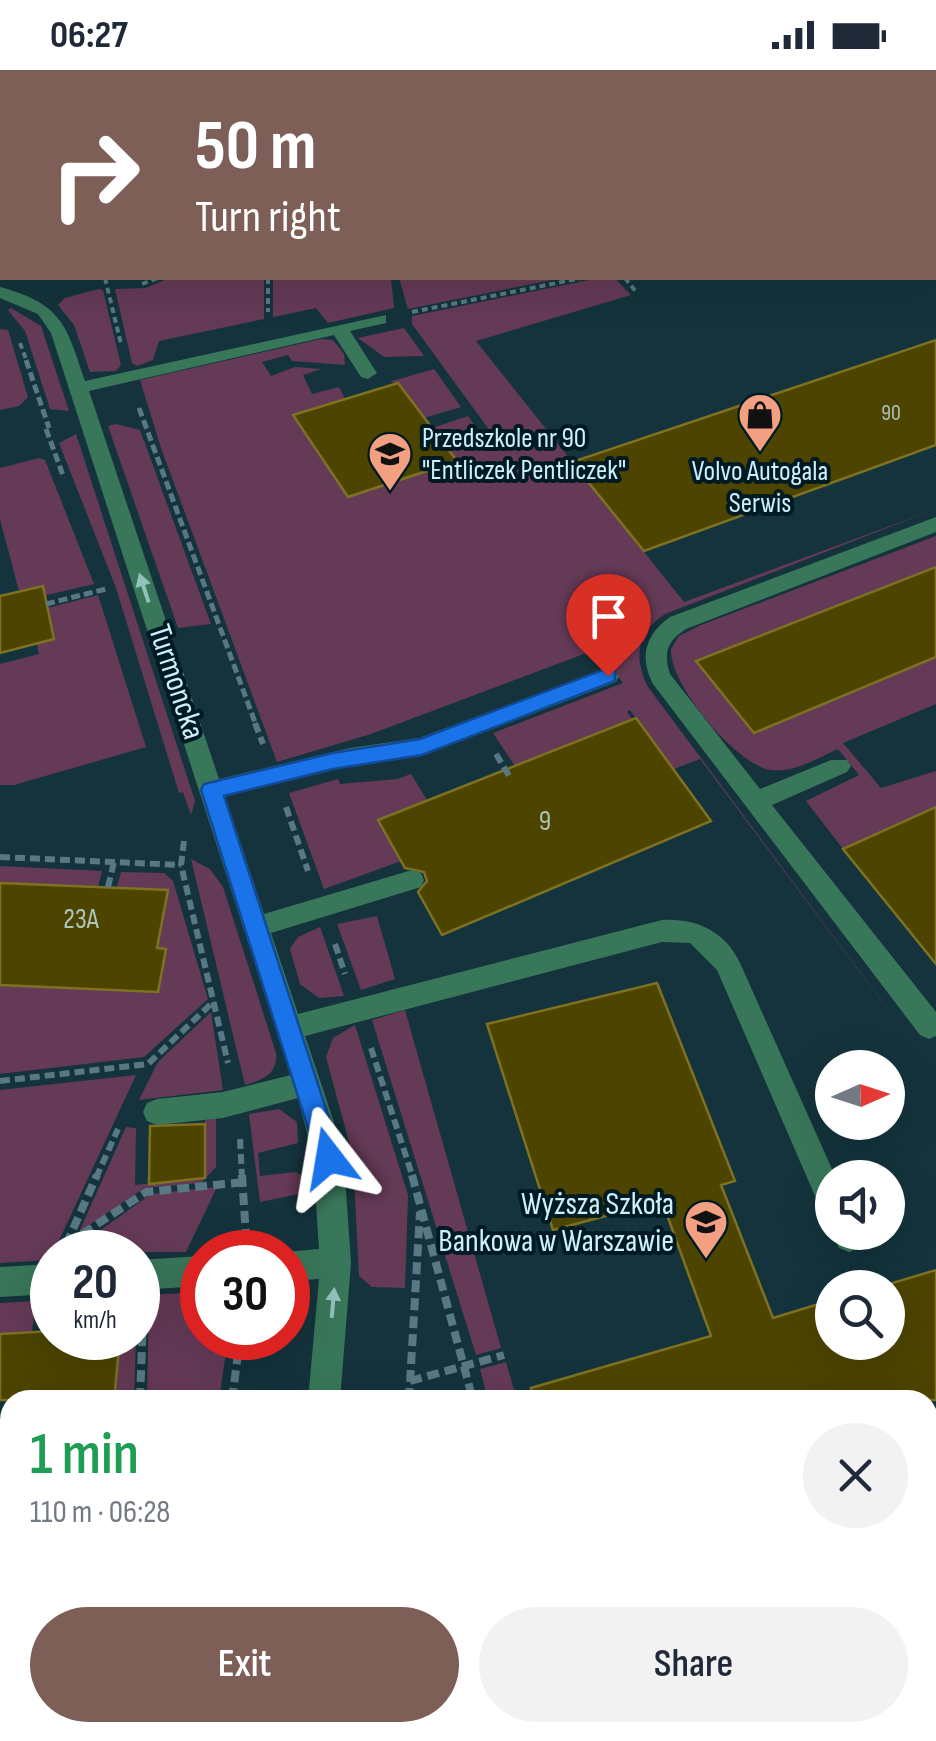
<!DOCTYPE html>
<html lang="en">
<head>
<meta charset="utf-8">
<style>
  :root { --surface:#fff; --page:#f2f2f3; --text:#1f2937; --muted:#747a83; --accent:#7e5f58 }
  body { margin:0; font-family:"Sofia Sans Condensed",sans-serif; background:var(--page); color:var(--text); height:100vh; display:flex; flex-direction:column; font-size:38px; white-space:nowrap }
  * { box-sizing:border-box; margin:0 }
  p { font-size:32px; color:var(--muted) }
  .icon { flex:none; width:55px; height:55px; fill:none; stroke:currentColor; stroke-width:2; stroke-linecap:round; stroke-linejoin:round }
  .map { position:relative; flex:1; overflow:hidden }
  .side { position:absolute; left:0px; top:1320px; width:938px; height:352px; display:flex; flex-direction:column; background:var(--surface); border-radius:30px 30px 0 0; box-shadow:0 10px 40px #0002 }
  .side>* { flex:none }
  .top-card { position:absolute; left:0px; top:0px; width:938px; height:210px; box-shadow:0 10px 40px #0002; background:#7e5f58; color:#fff; overflow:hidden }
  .needle { width:65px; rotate:87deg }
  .tools { position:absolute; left:815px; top:980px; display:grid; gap:20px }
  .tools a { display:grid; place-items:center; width:90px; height:90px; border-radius:50%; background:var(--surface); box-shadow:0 10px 40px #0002; font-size:50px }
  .speed { position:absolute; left:30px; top:1160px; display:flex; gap:20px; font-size:50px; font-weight:700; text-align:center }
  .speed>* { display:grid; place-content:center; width:130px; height:130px; border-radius:50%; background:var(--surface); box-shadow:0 10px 40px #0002; line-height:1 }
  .speed small { font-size:25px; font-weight:400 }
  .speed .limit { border:15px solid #d22; background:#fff; color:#111 }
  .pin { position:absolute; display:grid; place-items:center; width:85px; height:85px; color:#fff; margin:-102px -42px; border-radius:50% 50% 50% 0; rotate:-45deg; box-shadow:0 0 10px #0007 }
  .pin .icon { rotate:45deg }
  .me { position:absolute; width:110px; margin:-55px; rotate:346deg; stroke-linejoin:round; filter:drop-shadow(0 0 8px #0008) }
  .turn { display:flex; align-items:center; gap:35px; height:210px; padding:0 30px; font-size:45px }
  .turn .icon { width:130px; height:130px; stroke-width:2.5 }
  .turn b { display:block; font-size:70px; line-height:85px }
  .round { display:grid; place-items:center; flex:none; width:105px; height:105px; border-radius:52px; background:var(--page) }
  .head { display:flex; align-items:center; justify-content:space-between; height:170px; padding:0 30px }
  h1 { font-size:60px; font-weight:600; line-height:75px; color:#1e9e55 }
  .button { display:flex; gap:20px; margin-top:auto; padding:20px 30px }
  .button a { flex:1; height:115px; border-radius:60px; background:var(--accent); color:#fff; font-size:40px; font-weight:600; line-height:115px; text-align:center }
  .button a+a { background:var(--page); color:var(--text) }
  .status { display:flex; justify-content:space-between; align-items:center; height:70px; padding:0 50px; background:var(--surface); direction:ltr }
  .status svg { height:28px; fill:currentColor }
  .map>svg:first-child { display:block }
  .green { fill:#653a57 }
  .building { fill:#4d4400; stroke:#7e7221; stroke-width:2.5 }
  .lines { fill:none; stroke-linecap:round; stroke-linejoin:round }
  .path-far3 { stroke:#587983; stroke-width:4; stroke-dasharray:6 4; stroke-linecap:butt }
  .path-far2 { stroke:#587983; stroke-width:5; stroke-dasharray:9 4; stroke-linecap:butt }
  .path-far1 { stroke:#587983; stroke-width:6; stroke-dasharray:10 5; stroke-linecap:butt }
  .path { stroke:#587983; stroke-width:8; stroke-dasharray:12 6; stroke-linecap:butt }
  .minor { fill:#39775a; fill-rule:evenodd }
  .major { fill:#20c084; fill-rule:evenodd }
  .oneway { fill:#92c0bb }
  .route { fill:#1a73e8; stroke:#114b97; stroke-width:2.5 }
  .labels { text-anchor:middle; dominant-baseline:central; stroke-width:8; stroke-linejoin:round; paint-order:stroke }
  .far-number-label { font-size:22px; fill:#adc5bd }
  .far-poi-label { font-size:28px; fill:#cdf0fc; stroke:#001a23; text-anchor:start }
  .number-label { font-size:28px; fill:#adc5bd }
  .street-label { font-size:32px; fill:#cdf0fc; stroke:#001a23 }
  .poi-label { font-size:32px; fill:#cdf0fc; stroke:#001a23; text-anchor:end }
</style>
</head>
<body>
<div class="status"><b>06:27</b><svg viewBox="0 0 49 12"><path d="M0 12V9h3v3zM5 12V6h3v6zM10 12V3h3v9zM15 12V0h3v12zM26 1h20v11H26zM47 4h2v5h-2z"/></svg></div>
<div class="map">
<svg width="936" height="1671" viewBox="0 0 936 1671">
  <rect width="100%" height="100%" fill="#14333c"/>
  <g class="green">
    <path d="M170 208H264V249L159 271 153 290 137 296 132 293 115 219 145 218Z"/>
    <path d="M273 208H391L394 238 328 253 316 238 273 247Z"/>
    <path d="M399 208H562L408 239Z"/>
    <path d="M599 208H615L631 225 476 271 684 532 936 439 665 544C637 562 633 587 648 617L936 1004 700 689 674 699 630 640 627 642 633 650 515 696 493 663 623 613 597 579 371 664 277 692 161 378 140 310 321 269 333 270 344 284 345 295 292 291 288 285 262 292 271 306 295 297 322 299 303 305 312 324 339 317 345 329 294 346 348 427 456 391 432 358 468 346 491 379 501 376 412 254V246Z"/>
    <path d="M98 219 103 220 121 295 116 301 90 302 74 255 58 235 65 228Z"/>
    <path d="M11 238 41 256 69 341 50 339 25 261 8 240Z"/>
    <path d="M404 258 424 286 384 287 358 268Z"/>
    <path d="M0 259 8 260 28 327 19 336 0 340Z"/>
    <path d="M434 299 461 337 424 348 398 313 389 312Z"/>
    <path d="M116 354 140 360 211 554 178 558 108 356Z"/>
    <path d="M76 364 195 731 191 745 183 722 179 723 116 518 59 373Z"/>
    <path d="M39 388 45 390 94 514 43 526 41 516 19 521 0 449V398Z"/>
    <path d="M936 466V497L697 592 936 587V634L843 673 881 718 936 701V737L843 779 806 731 859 705 838 679C818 688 794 703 771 700 736 695 669 614 671 579L679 566 701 555Z"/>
    <path d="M98 525 146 677 14 715H0V594L39 584 37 574 54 569 47 538Z"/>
    <path d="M411 704 427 730 379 750 401 791 324 819 289 723 338 709 340 714 397 709Z"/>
    <path d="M191 789 210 799 223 817 276 983C278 1004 262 1010 245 1015Z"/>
    <path d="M0 796 102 801 98 817 0 813Z"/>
    <path d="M121 802 164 803 173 811 208 929 144 987 0 1004V915L166 879 157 878 168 820 117 817Z"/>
    <path d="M377 846 395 909 361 920 337 854Z"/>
    <path d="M320 857 344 926 319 928 300 914 290 879 298 867Z"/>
    <path d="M405 940 501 1278 476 1285 372 950Z"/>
    <path d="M211 942 223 1020 139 1030 158 992Z"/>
    <path d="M355 955 408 1125 405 1218 372 1217 359 1206 353 1087 326 987 333 968Z"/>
    <path d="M136 1005 50 1190 0 1193V1020Z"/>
    <path d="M279 1039 297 1052 298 1073 258 1083 260 1106 295 1102 305 1106 299 1124 260 1132 249 1044Z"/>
    <path d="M216 1048V1097L201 1113 144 1118 79 1162 126 1057 136 1058 135 1115 205 1108V1050Z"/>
    <path d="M217 1117 186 1182H70L151 1124Z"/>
    <path d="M202 1222V1268H228L219 1330H147L149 1225Z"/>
    <path d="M36 1231 32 1262 0 1264V1233Z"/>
    <path d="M120 1268H136L134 1330H114Z"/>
    <path d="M506 1292 517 1330H488L480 1299Z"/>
    <path d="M10 1416V1518L0 1524V1417Z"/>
    <path d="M10 1539V1644L0 1643V1545Z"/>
    <path d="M547 1663V1671H404L401 1663Z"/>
    <path d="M593 1663H903L899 1671H598Z"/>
  </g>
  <g class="building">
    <path d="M936 270V375L644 481 572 392Z"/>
    <path d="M398 313 457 391 348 427 293 345Z"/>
    <path d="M936 497V587L754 663 696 591Z"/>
    <path d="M43 516 54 569 0 583V526Z"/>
    <path d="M636 648 711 751 442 865 418 822 427 811 424 802 405 798 378 750Z"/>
    <path d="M936 737V894L843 779Z"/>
    <path d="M0 813 168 820 157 878 166 879 158 922 0 915Z"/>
    <path d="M657 913 735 1111 721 1115 773 1248 832 1230V1272H888V1218H876L936 1200V1330H533L531 1318 711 1266 662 1131 553 1160 487 954Z"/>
    <path d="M205 1054V1108L149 1114 150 1056Z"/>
    <path d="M52 1261V1268H120L114 1330H0V1264Z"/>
  </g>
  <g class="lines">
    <g class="path-far3">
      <path d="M0 56 2 63"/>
      <path d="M0 142 2 132"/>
      <path d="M105 208 121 274"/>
      <path d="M268 208V242"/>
      <path d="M625 208 637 223"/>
      <path d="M142 214 158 208"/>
      <path d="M412 242 582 208"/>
      <path d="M20 273 27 292"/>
    </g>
    <g class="path-far2">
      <path d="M26 290 49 358"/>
      <path d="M139 338 256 655"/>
      <path d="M46 359 64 408"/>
      <path d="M46 534 106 519"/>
    </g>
    <g class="path-far1">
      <path d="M255 653 263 674"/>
      <path d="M496 684 511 709"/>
      <path d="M286 737 308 801"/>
      <path d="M184 771 181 795 228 993"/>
      <path d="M0 787 181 795"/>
      <path d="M108 817 114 792"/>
      <path d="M335 874 345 904"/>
      <path d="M371 978 413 1108"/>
      <path d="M0 1011 148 994 214 931"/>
      <path d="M240 1069 242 1108"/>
      <path d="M96 1108 118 1059"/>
    </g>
    <g class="path">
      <path d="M242 1105 247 1182"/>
      <path d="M412 1105 473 1330"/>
      <path d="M67 1174 146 1122 245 1112"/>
      <path d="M66 1175 97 1105"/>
      <path d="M410 1311 504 1285"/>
      <path d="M140 1330 143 1246"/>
      <path d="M232 1330 240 1268"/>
      <path d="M409 1330 420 1142"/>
      <path d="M0 1535 10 1529"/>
      <path d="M389 1662V1671"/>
      <path d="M562 1662 565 1671"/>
      <path d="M0 1670 24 1671"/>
      <path d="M187 1671 189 1662"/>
    </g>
    <g class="minor">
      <path d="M782 0H798L799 2H783Z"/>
      <rect x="935" y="109" width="1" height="11"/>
      <path d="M0 217C62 234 66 254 85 311L386 245V253L350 261 377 303 368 309 361 307 334 265 89 321 219 709 350 678 419 668 608 598 619 606 616 612 421 686 350 696 225 726 264 844 412 800 421 803 424 810 421 817 271 863 298 944 662 850C696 848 725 861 740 893L836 1108 832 1146 822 1142 717 900 690 873 662 872 305 966 334 1052 346 1121 351 1193 340 1330H308L319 1209 288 1211 285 1182 319 1179 313 1087 298 1028 223 1048 157 1055 147 1051 143 1042 147 1033 157 1029 223 1022 291 1005 51 263 38 244 0 228Z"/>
      <path d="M936 447V462L686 559C667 571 663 583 670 604L760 719 831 690H847L851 696 847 702 772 735 936 942V966L929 969 920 965 653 614C639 587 645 565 670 547Z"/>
      <path d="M832 1160 861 1162 859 1178 849 1182 839 1178Z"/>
      <path d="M202 1186V1216L138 1220V1190Z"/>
      <path d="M52 1194V1224L0 1227V1197Z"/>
      <path d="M936 1437V1469L928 1472V1440Z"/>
      <path d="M928 1580 936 1583V1640L928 1637Z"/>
      <rect x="274" y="1662" width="36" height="9"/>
    </g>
    <g class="major">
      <path d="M868 0H885L886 2H869Z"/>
      <rect x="935" y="36" width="1" height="10"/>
    </g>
  </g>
  <defs><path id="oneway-solid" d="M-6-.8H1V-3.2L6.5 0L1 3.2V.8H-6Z" transform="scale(2.5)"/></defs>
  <g class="oneway">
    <use href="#oneway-solid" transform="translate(144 518) rotate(-108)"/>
    <use href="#oneway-solid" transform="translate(333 1233) rotate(-85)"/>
  </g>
  <path class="route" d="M608 598 615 601V611L422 685 333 699 224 726 342 1088 338 1096 329 1100 320 1096 201 720 204 714 333 683 420 669Z"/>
  <defs>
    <symbol id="shop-pin" viewBox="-11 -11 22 30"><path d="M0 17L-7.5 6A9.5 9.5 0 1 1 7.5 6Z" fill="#f2a081" stroke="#001a23"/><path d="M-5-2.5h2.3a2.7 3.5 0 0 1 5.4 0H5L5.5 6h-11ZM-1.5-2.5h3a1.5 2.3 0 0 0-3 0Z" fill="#111"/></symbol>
    <symbol id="school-pin" viewBox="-11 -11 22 30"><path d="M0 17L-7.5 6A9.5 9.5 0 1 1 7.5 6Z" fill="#f2a081" stroke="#001a23"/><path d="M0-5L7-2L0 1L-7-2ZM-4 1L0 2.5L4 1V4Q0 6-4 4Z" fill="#111"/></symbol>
    <symbol id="university-pin" viewBox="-11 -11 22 30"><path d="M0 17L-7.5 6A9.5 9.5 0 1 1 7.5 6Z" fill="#f2a081" stroke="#001a23"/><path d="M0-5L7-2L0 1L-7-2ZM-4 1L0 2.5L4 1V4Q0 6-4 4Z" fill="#111"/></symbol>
  </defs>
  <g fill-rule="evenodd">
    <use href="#shop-pin" x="735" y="320" width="50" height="68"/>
    <use href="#school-pin" x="365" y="359" width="50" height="68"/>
    <use href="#university-pin" x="681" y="1127" width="50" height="68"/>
  </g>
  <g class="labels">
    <g class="far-number-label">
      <text x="891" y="343">90</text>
    </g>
    <g class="far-poi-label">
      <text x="422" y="368">Przedszkole nr 90<tspan x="422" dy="32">"Entliczek Pentliczek"</tspan></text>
      <text x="760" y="401" text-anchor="middle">Volvo Autogala<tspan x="760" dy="32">Serwis</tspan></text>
    </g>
    <g class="number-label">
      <text x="545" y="751">9</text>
      <text x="81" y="849">23A</text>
    </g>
    <g class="street-label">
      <text transform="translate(176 612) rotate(72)">Turmoncka</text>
    </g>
    <g class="poi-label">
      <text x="674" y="1134">Wyższa Szkoła<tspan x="674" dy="37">Bankowa w Warszawie</tspan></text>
    </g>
  </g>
</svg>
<div class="tools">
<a><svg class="needle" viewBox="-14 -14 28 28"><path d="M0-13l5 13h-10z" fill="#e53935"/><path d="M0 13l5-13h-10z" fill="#747a83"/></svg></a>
<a><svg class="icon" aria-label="sound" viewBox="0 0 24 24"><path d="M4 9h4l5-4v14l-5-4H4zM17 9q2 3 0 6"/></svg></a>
<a><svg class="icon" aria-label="search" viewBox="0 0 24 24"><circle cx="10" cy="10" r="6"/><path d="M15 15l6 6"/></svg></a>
</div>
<div class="speed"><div>20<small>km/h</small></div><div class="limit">30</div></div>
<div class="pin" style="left:608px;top:606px;background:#d93025"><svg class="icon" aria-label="arrive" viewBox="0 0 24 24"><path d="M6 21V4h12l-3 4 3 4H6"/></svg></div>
<svg class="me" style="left:329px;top:1088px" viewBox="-20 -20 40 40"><path d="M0-17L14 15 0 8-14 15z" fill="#1a73e8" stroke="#fff" stroke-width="4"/></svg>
<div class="top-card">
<div class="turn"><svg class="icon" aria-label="right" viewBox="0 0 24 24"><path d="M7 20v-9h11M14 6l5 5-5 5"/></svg><div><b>50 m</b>Turn right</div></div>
</div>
<section class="side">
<div class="head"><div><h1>1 min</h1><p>110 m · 06:28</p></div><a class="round"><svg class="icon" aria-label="close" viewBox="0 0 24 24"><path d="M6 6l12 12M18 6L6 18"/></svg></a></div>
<div class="button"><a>Exit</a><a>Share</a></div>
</section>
</div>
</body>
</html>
